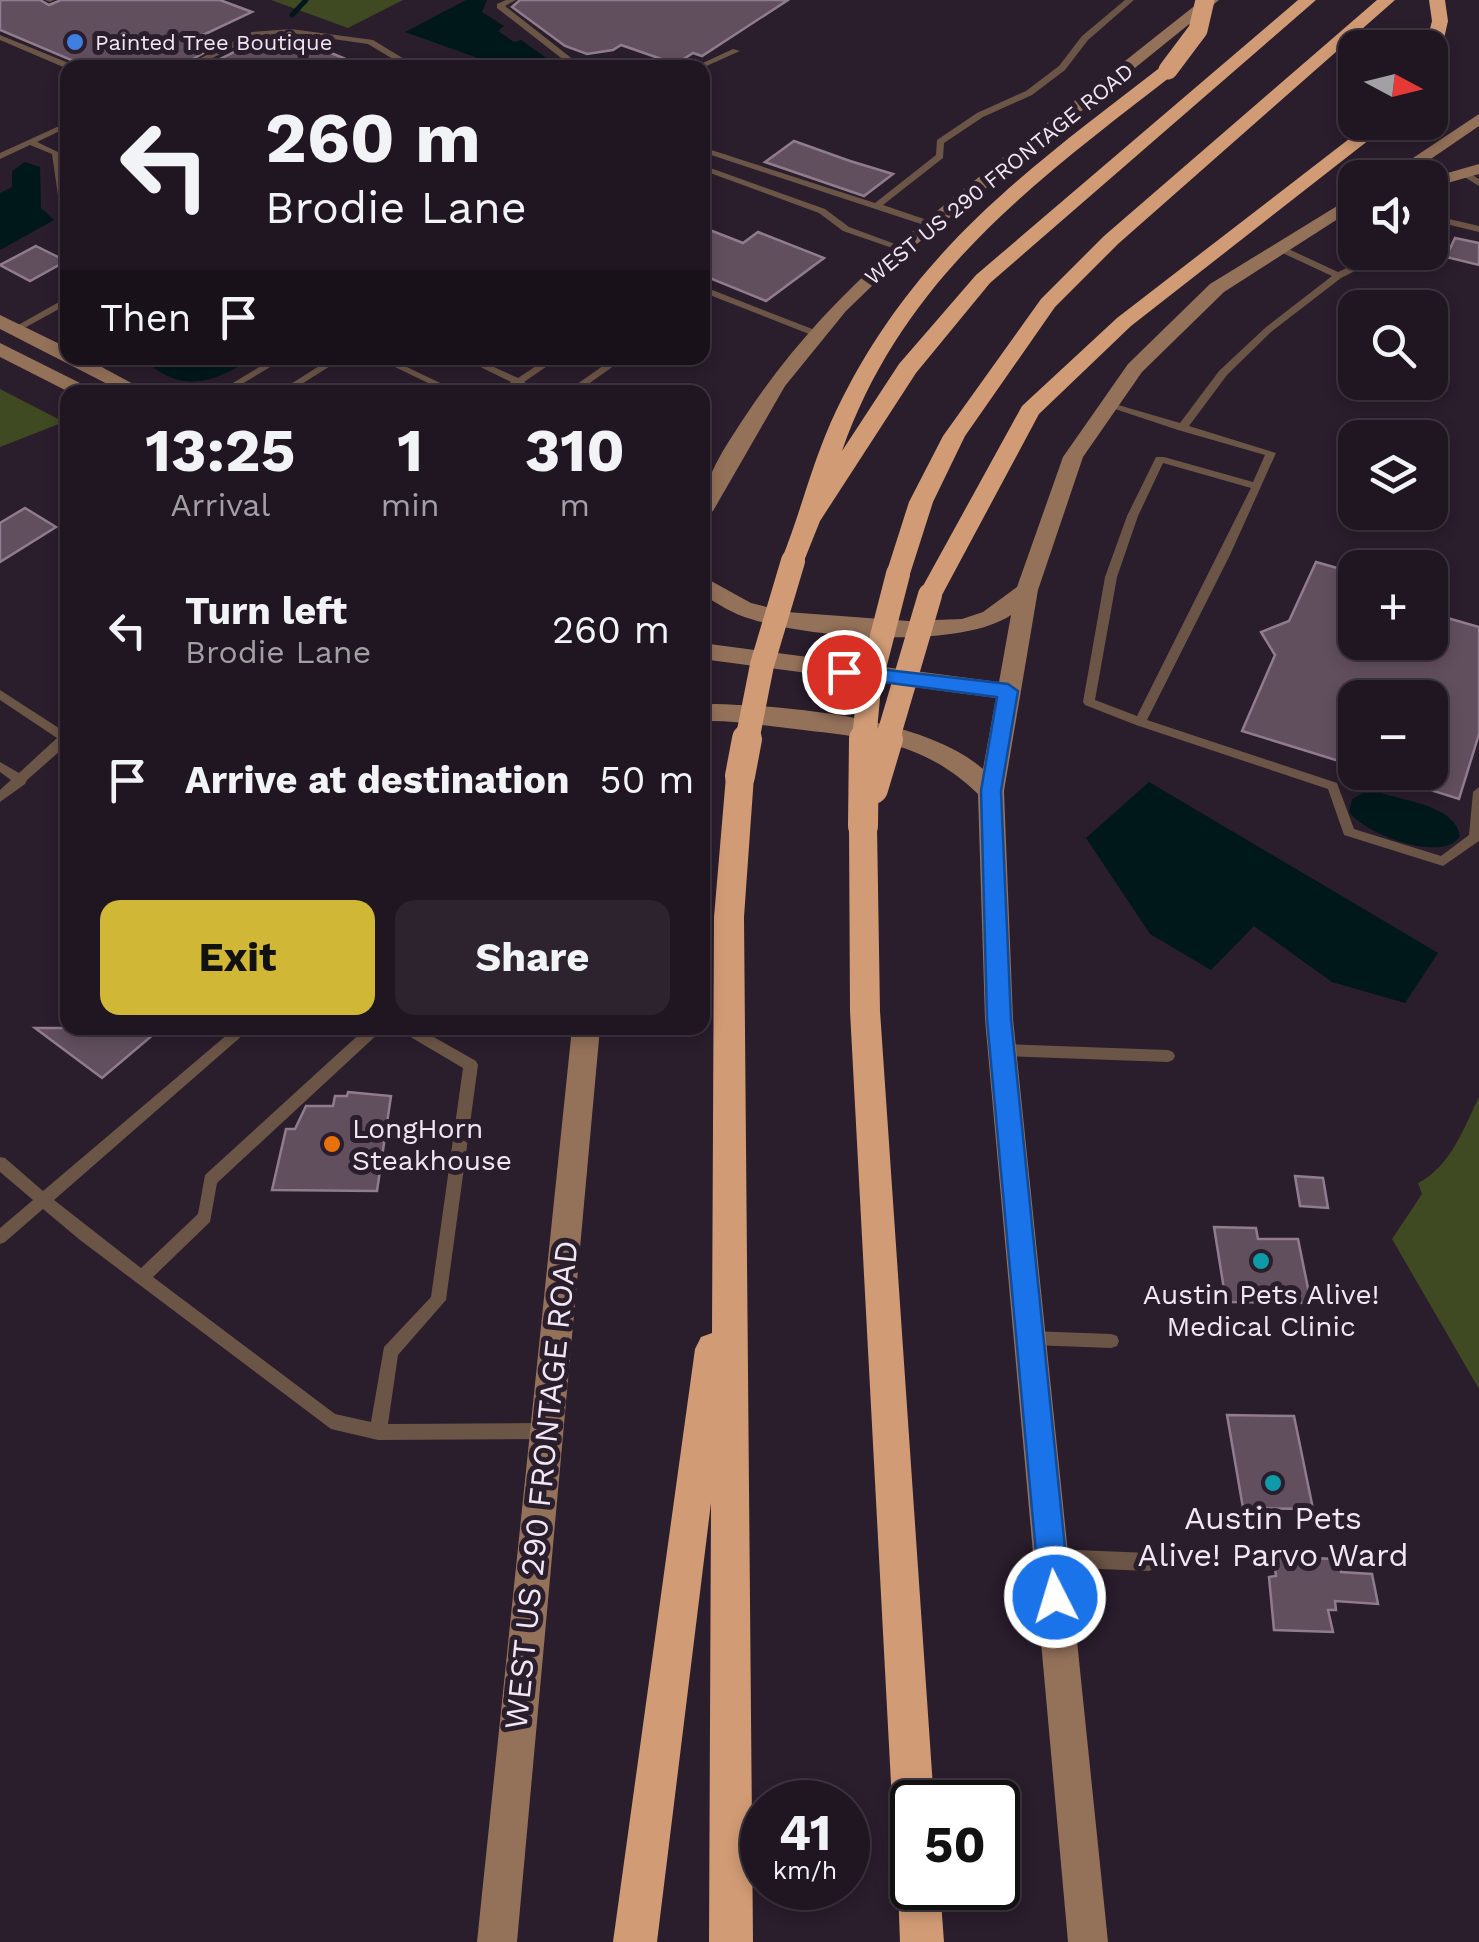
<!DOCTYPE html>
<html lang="en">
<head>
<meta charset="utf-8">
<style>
  :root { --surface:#201621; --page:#2d232e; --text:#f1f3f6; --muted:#a29fa5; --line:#3d353f; --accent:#d0b736 }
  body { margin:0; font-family:"Work Sans",sans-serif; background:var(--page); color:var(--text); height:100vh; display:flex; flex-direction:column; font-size:38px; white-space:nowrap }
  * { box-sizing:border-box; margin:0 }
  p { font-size:32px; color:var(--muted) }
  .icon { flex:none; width:55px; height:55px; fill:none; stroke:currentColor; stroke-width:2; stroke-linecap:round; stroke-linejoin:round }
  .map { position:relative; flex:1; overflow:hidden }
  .drawer { position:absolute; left:60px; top:385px; width:650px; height:650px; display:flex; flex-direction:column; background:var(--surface); border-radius:20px; box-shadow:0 5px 15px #0003,0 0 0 2px var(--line) }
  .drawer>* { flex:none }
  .top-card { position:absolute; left:60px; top:60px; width:650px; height:305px; border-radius:20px; box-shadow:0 5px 15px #0003,0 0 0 2px var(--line); background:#201621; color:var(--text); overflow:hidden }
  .needle { width:65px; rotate:97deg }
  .fabs { position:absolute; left:1338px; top:30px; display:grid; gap:20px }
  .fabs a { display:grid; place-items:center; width:110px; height:110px; border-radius:20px; background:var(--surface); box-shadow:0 5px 15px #0003,0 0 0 2px var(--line); font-size:50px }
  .speed { position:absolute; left:740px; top:1780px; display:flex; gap:20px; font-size:50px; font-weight:700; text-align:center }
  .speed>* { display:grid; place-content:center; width:130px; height:130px; border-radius:50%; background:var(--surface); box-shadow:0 5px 15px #0003,0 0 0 2px var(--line); line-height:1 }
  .speed small { font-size:25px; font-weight:400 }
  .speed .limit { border:5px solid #111; border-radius:15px; background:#fff; color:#111 }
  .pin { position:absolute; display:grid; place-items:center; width:85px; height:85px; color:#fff; margin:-42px; border:5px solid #fff; border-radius:50%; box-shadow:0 2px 10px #0007 }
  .me { position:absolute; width:110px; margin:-55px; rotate:355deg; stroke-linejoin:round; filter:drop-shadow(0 0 8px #0008) }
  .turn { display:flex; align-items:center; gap:35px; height:210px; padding:0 40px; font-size:45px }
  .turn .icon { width:130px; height:130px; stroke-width:2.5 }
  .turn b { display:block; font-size:70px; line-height:85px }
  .then { display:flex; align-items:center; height:95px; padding:0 40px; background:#0003; gap:20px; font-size:38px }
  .eta { display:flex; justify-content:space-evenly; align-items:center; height:170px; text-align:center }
  .eta b { font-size:60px; font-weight:700; line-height:70px }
  .button { display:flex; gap:20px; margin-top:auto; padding:20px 40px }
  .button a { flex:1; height:115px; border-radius:20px; background:var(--accent); color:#111; font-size:40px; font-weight:700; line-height:115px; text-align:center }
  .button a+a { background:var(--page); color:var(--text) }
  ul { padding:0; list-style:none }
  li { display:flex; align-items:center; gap:30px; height:150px; padding:0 40px }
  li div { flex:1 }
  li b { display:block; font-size:38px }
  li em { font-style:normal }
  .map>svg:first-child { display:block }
  .green { fill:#3f4a23 }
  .water { fill:#00181a }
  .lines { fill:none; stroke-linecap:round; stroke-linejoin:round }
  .stream { stroke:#00181a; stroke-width:5 }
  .building { fill:#624f5e; stroke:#907c8c; stroke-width:2.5 }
  .service { fill:#6b5546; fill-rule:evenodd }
  .secondary { fill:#947159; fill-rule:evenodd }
  .motorway { fill:#d19b75; fill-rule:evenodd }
  .motorway-bridge-far2 { stroke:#d19b75; stroke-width:19 }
  .motorway-bridge-far1 { stroke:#d19b75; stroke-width:24 }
  .motorway-bridge { stroke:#d19b75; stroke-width:30 }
  .route { fill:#1a73e8; stroke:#114b97; stroke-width:2.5 }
  .shop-dot { fill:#3f7fe0; stroke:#2a1d2c; stroke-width:4 }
  .food-dot { fill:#e8710a; stroke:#2a1d2c; stroke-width:4 }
  .culture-dot { fill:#0f9aa8; stroke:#2a1d2c; stroke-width:4 }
  .labels { text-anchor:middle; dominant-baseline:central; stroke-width:10; stroke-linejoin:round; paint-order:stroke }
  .far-poi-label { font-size:22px; fill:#f0e7f2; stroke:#2a1d2c; text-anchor:start }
  .far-street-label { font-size:22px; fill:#f0e7f2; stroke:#2a1d2c }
  .poi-label { font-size:28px; fill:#f0e7f2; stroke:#2a1d2c; text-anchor:start }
  .near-street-label { font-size:32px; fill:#f0e7f2; stroke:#2a1d2c }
  .near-poi-label { font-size:32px; fill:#f0e7f2; stroke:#2a1d2c }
</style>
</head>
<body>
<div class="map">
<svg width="1479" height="1942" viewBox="0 0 1479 1942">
  <rect width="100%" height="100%" fill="#2a1d2c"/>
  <g class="green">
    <path d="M271 0H403L348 28Z"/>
    <path d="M0 389 64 422 0 447Z"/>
    <path d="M1479 1097V1389L1392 1239 1422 1194 1418 1183C1450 1167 1464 1128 1479 1097Z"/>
  </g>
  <g class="water">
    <path d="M466 0H487L482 12 504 26 498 31 514 42 521 40 559 67H503L405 32Z"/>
    <path d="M25 162 40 167 41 208 54 220 0 250V193L12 187V171Z"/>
    <path d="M142 358H253C213 383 181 395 142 358Z"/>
    <path d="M1149 782 1438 953 1405 1003 1332 982 1254 926 1211 970 1150 934 1086 838Z"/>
    <path d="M1381 793C1406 801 1455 806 1460 836 1442 864 1365 834 1349 812L1352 799 1363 793Z"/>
  </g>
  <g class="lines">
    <path class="stream" d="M292 15 306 0"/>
  </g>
  <g class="building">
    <path d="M0 0H40L49 5 61 0H220L252 12 184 44 225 41 177 68H90L0 30Z"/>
    <path d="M520 0H788L702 56 693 53 676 64 621 45 613 50 587 54 565 46 512 7Z"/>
    <path d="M293 37 367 68H202L258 40Z"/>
    <path d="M794 141 850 161 893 174 864 196 765 162Z"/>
    <path d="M702 227 743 243 758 232 824 258 766 301 702 275Z"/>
    <path d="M1455 238 1479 243V265L1446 257Z"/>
    <path d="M36 246 66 261 30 281 0 265Z"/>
    <path d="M25 508 56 527 0 562V523Z"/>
    <path d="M1316 562 1355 573V642H1430V613L1479 627V734L1459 799 1389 777 1390 772H1430V698H1355V766L1242 731 1275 655 1261 632 1289 621Z"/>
    <path d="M35 1028H161L102 1078Z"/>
    <path d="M348 1092 391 1096 377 1191 272 1190 286 1129H295L306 1106H333L335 1096H347Z"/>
    <path d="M1295 1176 1323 1178 1328 1208 1300 1206Z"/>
    <path d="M1214 1227 1256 1228 1258 1239H1298L1311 1303 1226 1302Z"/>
    <path d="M1227 1415 1294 1416 1313 1509 1243 1508Z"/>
    <path d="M1278 1557 1339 1559 1341 1572 1372 1574 1378 1604 1335 1601 1336 1610H1328L1333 1632 1274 1630 1269 1577 1276 1576 1274 1561H1279Z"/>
  </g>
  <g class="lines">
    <g class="service">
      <path d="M45 0H54L50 2Z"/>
      <path d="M506 0H516L505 6 584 68H574L497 8V4Z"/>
      <path d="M1125 0H1134L1088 40 1065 70 1032 95 983 117 944 143 943 158 883 205 933 222V226H927L702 152V147L875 203 936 155 937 140 977 113 1026 91 1059 66 1082 36Z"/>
      <path d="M291 29 373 40 419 68H408L368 44 291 33 257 36 192 68H181L252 32Z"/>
      <path d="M0 35 76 66 77 68 68 69 0 40Z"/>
      <path d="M733 49 740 51 702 68H692Z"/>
      <path d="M68 122V127L37 142 60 153 68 214 60 209 52 154 30 145 0 159V153Z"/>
      <path d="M702 165 825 209 849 227 906 248 898 250 843 231 819 213 702 170Z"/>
      <path d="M1464 170 1479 179V186L1461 175V171Z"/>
      <path d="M1449 219 1479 226V232L1446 224 1445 222Z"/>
      <path d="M1276 246H1282L1338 272 1371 257 1379 259 1341 278 1271 332 1227 375 1189 426 1276 453 1230 555 1147 720 1337 783 1354 829 1441 856 1469 835 1473 792 1479 787V841L1443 866 1344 835 1328 789 1136 725 1085 705 1083 702 1105 577 1127 516 1156 457H1164L1253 482 1265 455 1178 430 1103 405 1108 402 1180 423 1219 371 1265 328 1332 276 1276 250ZM1163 463 1251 488 1137 716 1095 700 1117 577 1138 516Z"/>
      <path d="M702 286 820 332 822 334 814 336 702 292Z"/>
      <path d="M68 297V304L19 331 11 329Z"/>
      <path d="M274 358H285L229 392H218Z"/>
      <path d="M332 358H343L289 392H278Z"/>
      <path d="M376 358H388L459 392H447Z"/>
      <path d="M462 358H474L518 378 548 358H559L524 382 542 390 543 392H531L517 387 509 392H498L511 382Z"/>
      <path d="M614 358H625L577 392H566Z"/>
      <path d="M0 690 65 732 68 731V744L27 780 25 784 0 802V790L11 780 0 772V762L19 773 57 738 0 700Z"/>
      <path d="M235 1028H251L54 1200 141 1268 198 1214 205 1175 366 1028H382L380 1032 217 1183 210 1222 153 1277 335 1414 371 1422 384 1347 431 1297 463 1068 402 1032 400 1028H418L476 1061 478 1065 446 1300 398 1355 388 1424 544 1423 550 1425 552 1431 550 1437 544 1439 378 1440 331 1429 80 1240 43 1209 5 1242 0 1244V1228L33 1200 0 1172V1157L5 1158 43 1191Z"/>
      <path d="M1003 1044 1168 1050 1173 1052 1175 1056 1173 1060 1168 1062 1003 1056 998 1054 996 1050 998 1046Z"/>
      <path d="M1031 1331 1111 1334 1117 1336 1119 1341 1117 1346 1111 1348 1031 1345 1025 1343 1023 1338 1025 1333Z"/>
      <path d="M1052 1549 1149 1553 1155 1556 1158 1562 1155 1568 1149 1571 1052 1567 1046 1564 1043 1558 1046 1552Z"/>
    </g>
    <g class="secondary">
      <path d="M1202 0H1219L907 252 846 311 785 386 713 511 702 518C702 480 722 452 742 421 815 309 901 239 1004 157 1070 105 1136 52 1202 0Z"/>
      <path d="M1479 114V126L1403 178H1383Z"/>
      <path d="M1479 164V174L1430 188V178Z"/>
      <path d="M1355 195V208L1224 292 1142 372 1083 457 1038 590 1004 791 1013 1019 1108 1942H1068L985 1019 978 794C922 740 868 738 795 729 764 726 734 720 702 721V705L714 704C790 706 924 718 983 769L996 698 702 659V643L999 682 1011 615C960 650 809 638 751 619 733 614 718 604 702 594V576L751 603 787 612 908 621 962 619 983 612 1017 587 1063 457 1128 364 1210 284Z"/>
      <path d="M0 315 68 348V358H85L148 392H123L0 329Z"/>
      <path d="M0 343 90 388 93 392H69L0 357Z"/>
      <path d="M572 1028H600L517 1942H477Z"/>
    </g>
    <g class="motorway">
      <path d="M1298 0H1316L990 283 916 373 820 521 802 566H784L781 561C801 512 813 459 836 411 913 251 1026 171 1162 66H1174V74C1035 182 903 277 842 451L899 364 976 275Z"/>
      <path d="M1377 0H1395L1118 244 1055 307 965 436 933 502 910 574 898 582 889 580 886 574 909 502 943 436 1041 299 1104 236Z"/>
      <path d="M1429 0H1445L1448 21 1439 61 1430 66V48H1425L1432 21Z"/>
      <path d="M1371 122H1392L1131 326 1039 414 942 595 930 603 921 601 918 595 1022 406 1117 318Z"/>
      <path d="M740 766 750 769 754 776 744 917 753 1942H709L711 1503 657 1942H613L695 1349 701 1337 712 1333 714 917 726 776 730 769Z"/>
      <path d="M863 816 873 819 877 826 880 1011 934 1802H912V1823L898 1817 892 1802 850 1011 849 826 853 819Z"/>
      <path d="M912 1869V1888H940L944 1942H900L898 1888 904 1873Z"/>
    </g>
    <path class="motorway-bridge-far2" d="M1168 70 1198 30 1205 0"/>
    <g class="motorway-bridge-far1">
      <path d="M747 741 762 665 793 561"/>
      <path d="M864 741 869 687 898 574"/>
      <path d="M887 741 930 595"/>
    </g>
    <g class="motorway-bridge">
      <path d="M740 776 747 739"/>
      <path d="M873 789 888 739"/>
      <path d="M863 826 864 739"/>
    </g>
  </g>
  <path class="route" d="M844 665 1008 684 1018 691 1001 791 1011 1019 1070 1597 1065 1607 1055 1611 1045 1607 1040 1597 987 1019 981 791 997 697 837 676 834 672Z"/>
  <circle class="shop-dot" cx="75" cy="42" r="10"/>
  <circle class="food-dot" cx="332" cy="1144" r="10"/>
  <g class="culture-dot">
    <circle cx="1261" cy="1261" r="10"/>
    <circle cx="1273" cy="1483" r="10"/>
  </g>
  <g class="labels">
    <g class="far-poi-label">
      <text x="95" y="42">Painted Tree Boutique</text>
    </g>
    <g class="far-street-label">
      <text transform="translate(999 174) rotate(-39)">WEST US 290 FRONTAGE ROAD</text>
    </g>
    <g class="poi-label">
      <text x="352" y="1128">LongHorn<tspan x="352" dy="32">Steakhouse</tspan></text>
      <text x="1261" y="1294" text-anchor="middle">Austin Pets Alive!<tspan x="1261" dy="32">Medical Clinic</tspan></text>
    </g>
    <g class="near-street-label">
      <text transform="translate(541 1485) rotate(-84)">WEST US 290 FRONTAGE ROAD</text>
    </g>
    <g class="near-poi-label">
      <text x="1273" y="1518">Austin Pets<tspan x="1273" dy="37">Alive! Parvo Ward</tspan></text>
    </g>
  </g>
</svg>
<div class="fabs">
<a><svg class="needle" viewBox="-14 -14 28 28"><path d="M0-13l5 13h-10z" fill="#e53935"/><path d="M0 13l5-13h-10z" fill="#a29fa5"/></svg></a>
<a><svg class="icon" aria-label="sound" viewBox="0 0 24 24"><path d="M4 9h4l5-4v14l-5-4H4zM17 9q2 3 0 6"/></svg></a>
<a><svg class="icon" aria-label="search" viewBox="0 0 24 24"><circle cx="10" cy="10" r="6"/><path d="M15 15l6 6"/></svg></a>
<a><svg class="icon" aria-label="layers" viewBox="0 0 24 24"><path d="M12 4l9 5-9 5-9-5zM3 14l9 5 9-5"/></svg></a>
<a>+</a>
<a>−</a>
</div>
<div class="speed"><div>41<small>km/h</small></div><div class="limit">50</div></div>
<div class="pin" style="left:844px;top:672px;background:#d93025"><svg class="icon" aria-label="arrive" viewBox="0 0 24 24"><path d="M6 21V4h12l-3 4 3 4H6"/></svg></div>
<svg class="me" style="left:1055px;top:1597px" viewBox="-20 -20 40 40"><circle r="17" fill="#1a73e8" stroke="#fff" stroke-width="3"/><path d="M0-11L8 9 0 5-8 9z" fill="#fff"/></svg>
<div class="top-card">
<div class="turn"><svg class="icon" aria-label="left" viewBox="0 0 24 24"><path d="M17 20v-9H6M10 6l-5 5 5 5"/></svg><div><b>260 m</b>Brodie Lane</div></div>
<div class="then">Then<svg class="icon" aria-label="arrive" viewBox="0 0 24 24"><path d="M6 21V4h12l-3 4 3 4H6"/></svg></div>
</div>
<section class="drawer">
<div class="eta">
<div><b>13:25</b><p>Arrival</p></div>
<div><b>1</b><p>min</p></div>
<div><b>310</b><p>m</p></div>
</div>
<ul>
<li><svg class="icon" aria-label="left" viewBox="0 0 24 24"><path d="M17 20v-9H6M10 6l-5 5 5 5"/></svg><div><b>Turn left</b><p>Brodie Lane</p></div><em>260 m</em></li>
<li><svg class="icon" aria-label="arrive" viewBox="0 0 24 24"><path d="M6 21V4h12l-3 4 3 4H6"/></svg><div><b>Arrive at destination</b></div><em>50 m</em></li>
</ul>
<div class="button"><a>Exit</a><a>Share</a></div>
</section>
</div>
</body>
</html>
